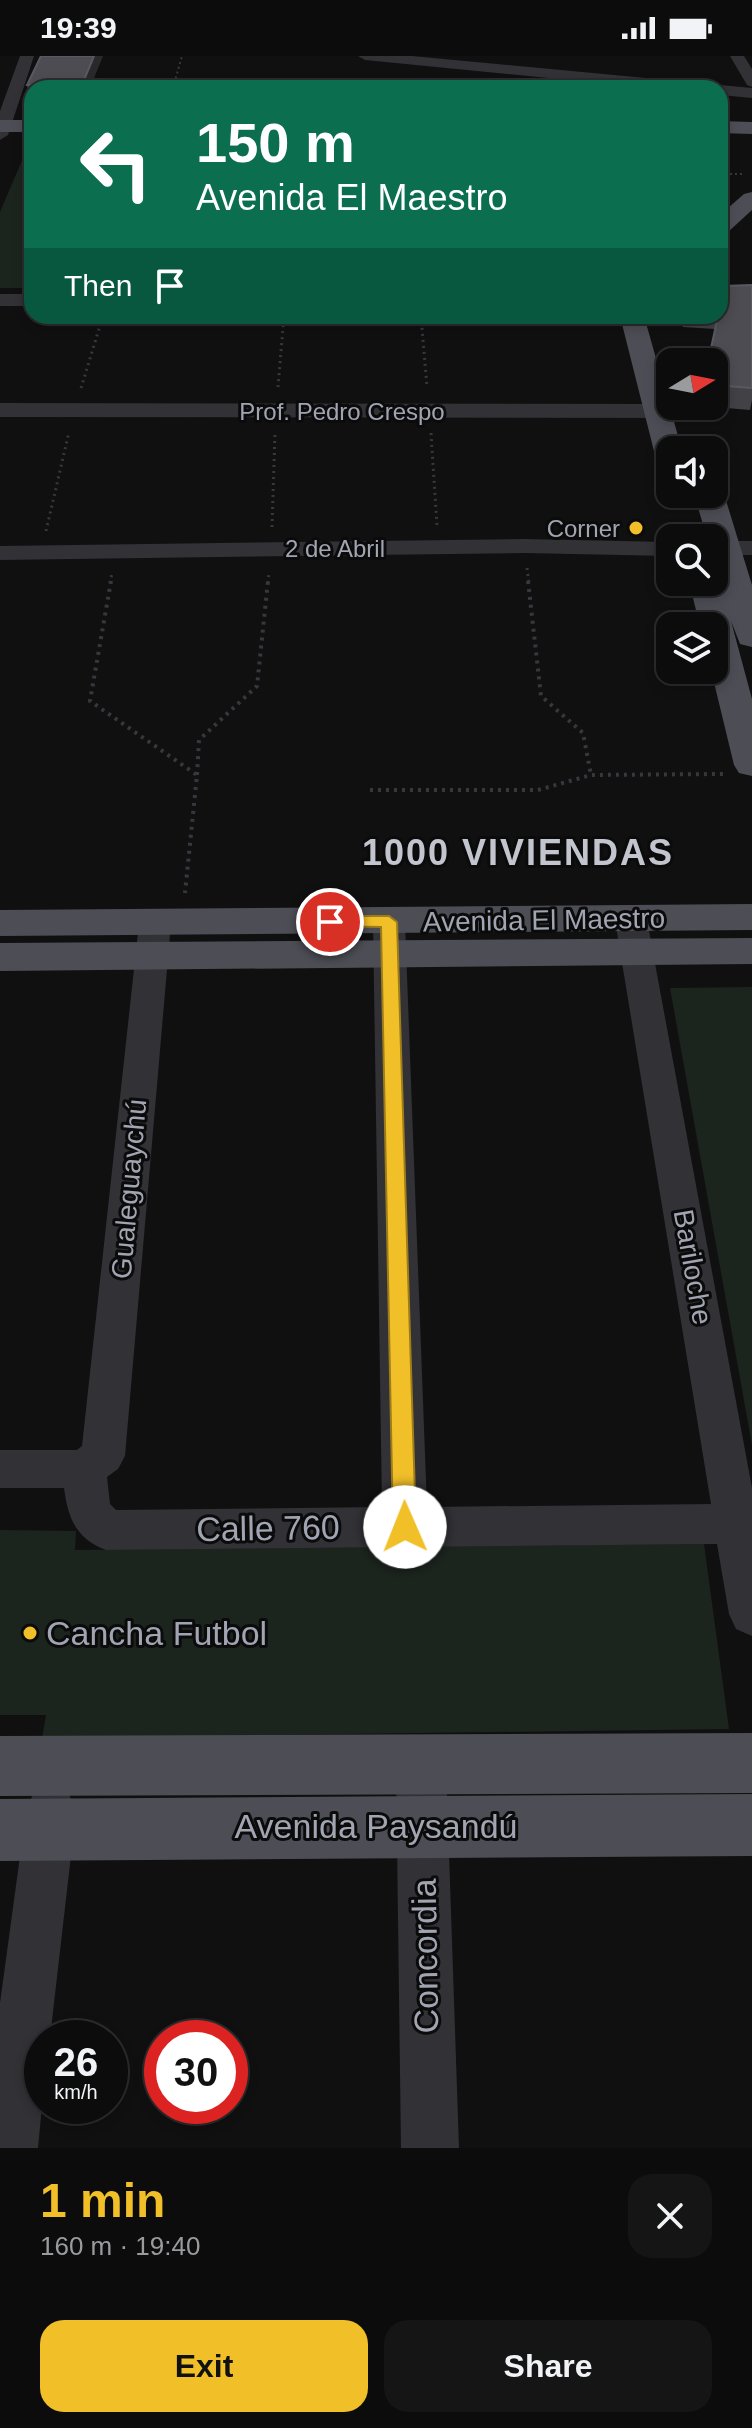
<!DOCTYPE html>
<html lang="en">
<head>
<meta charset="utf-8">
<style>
  :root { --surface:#0c0c0d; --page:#151516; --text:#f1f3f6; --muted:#9a9b9d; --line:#2c2c2e; --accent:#f1bf28 }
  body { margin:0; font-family:Arial,sans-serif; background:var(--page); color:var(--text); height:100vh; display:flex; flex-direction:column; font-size:30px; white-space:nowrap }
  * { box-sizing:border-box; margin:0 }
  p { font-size:26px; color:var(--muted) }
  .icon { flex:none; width:44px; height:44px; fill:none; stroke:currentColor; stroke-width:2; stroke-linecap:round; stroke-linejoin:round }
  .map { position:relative; height:2092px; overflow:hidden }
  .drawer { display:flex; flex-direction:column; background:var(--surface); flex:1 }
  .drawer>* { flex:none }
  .banner { position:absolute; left:24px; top:24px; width:704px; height:244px; border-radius:24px; box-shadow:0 4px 12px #0003,0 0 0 2px var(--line); background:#0b6e4f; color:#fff; overflow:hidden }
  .needle { width:52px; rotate:80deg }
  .tools { position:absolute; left:656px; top:292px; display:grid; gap:16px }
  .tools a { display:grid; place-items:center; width:72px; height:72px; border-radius:16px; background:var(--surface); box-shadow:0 4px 12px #0003,0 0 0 2px var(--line); font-size:40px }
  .speed { position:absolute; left:24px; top:1964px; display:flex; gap:16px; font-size:40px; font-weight:700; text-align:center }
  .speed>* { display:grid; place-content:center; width:104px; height:104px; border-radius:50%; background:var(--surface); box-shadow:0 4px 12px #0003,0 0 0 2px var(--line); line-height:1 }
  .speed small { font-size:20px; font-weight:400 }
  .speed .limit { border:12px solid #d22; background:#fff; color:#111 }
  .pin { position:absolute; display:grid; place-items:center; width:68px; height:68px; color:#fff; margin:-34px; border:4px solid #fff; border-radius:50%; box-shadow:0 2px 8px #0007 }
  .me { position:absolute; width:88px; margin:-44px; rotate:359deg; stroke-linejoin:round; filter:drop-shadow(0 0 6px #0008) }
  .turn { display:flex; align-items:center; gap:28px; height:168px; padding:0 40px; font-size:36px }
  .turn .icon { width:104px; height:104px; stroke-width:2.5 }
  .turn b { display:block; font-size:56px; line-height:68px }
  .then { display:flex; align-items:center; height:76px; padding:0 40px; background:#0003; gap:16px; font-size:30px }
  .round { display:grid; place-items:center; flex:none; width:84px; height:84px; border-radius:24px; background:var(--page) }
  .summary { display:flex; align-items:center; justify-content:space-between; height:136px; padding:0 40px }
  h1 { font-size:48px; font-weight:700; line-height:60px; color:var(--accent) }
  .primary-button { display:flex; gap:16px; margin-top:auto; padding:16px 40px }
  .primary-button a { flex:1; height:92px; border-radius:24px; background:var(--accent); color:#111; font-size:32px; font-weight:700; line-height:92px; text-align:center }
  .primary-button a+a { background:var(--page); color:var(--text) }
  .status { display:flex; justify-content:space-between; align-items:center; height:56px; padding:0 40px; background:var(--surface); direction:ltr }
  .status svg { height:22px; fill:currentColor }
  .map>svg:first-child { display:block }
  .green { fill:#1c241e }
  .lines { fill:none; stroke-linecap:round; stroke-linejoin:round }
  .path-far2 { stroke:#37383d; stroke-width:2; stroke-dasharray:2 3; stroke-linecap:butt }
  .path-far1 { stroke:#37383d; stroke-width:3; stroke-dasharray:2 4; stroke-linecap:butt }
  .path { stroke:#37383d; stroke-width:4; stroke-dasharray:3 5; stroke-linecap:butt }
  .minor { fill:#313136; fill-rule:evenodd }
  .major { fill:#4d4e55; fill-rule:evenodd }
  .wall { fill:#414146 }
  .shaded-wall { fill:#29292c }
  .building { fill:#4c4c52; stroke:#595a61; stroke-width:2 }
  .route { fill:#f1bf28; stroke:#9d7c1a; stroke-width:2 }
  .poi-dot { fill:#f1bf28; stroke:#0b0b0c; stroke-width:3 }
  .labels { text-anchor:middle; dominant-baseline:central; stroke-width:6; stroke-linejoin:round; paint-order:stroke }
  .far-street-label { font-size:24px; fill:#a1a5b2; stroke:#0b0b0c }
  .far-poi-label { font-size:24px; fill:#a1a5b2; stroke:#0b0b0c; text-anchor:end }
  .street-label { font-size:28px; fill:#a1a5b2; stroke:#0b0b0c }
  .near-street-label { font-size:34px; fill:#a1a5b2; stroke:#0b0b0c }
  .near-poi-label { font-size:34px; fill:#a1a5b2; stroke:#0b0b0c; text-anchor:start }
  .district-label { font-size:36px; font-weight:bold; letter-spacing:2px; fill:#c2c4ce; stroke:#0b0b0c }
</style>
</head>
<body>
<div class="status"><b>19:39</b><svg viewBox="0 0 49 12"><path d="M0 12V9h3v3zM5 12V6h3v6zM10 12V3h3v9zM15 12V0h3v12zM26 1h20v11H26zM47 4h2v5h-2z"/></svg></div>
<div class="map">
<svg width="752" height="2092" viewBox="0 0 752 2092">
  <rect width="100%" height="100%" fill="#101011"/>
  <g class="green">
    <path d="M32 81V232H0V156Z"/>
    <path d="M752 931V1389L670 932Z"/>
    <path d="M0 1474 76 1475 75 1494 704 1488 729 1673 42 1682 46 1659H0Z"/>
  </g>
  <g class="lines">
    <g class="path-far2">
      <path d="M173 32 182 0"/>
      <path d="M720 118H743"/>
    </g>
    <g class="path-far1">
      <path d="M421 260 427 331"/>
      <path d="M278 331 284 260"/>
      <path d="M81 332 103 260"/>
      <path d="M431 377 437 470"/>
      <path d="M272 471 275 377"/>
      <path d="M46 475 69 376"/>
      <path d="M527 512 529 527"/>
      <path d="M110 527 112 517"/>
      <path d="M268 527 269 516"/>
    </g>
    <g class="path">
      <path d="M111 525 90 645 197 719 185 837"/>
      <path d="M528 525 541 640 583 677 591 719"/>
      <path d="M197 719 199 684 257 630 268 525"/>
      <path d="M370 734H538L591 719 723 718"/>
    </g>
    <g class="minor">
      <path d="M20 0H34L8 79 0 84V55Z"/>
      <path d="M358 0H412L699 27 707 32H650L365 4Z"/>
      <path d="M730 0H744L752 13V31L747 29Z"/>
      <path d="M720 29 752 32V42L720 39V32H714Z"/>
      <rect x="0" y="238" width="32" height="12"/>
      <path d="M0 347 670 348 693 350 696 355 685 362 0 361Z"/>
      <path d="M524 483 670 486V500L524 497 0 504V490Z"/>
      <rect x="714" y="485" width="38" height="14"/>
      <path d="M631 853 642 856 647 864 752 1432V1580L736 1573 729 1558 717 1488 106 1494C76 1483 68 1462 64 1432H0V1394H77L82 1390 139 867 144 859 155 856 166 859 171 867 125 1400 118 1413 107 1421 110 1448 116 1454 382 1451 373 866 378 858 389 855 400 858 405 866 427 1451 711 1448 615 864 620 856Z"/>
      <path d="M421 1683 438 1691 446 1708 459 2092H401L396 1708 404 1691Z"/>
      <path d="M51 1731 69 1738 76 1756 50 1982H42V2050L38 2092H0V1947L26 1756 33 1738Z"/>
    </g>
    <g class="major">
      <rect x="0" y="64" width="32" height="12"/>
      <path d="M720 65 752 66V78L720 77Z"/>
      <path d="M752 136V154L728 176 720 178V159L744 138Z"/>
      <path d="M620 260H644L682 394H670V411L660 409 656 403Z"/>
      <path d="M714 431 724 438 752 529V591L740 588 731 565 752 643V720L739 717 734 709 711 614H714V570H700L689 526H714V519L719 524 714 506V482H707L694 438H714Z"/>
      <path d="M752 848V874L0 880V854Z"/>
      <path d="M752 882V908L0 915V887Z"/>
      <path d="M752 1677V1737L0 1740V1680Z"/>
      <path d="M752 1738V1800L0 1805V1743Z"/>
    </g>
  </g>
  <g class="wall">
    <path d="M41 0 90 32H32V47H30L27 29Z"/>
    <path d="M752 229V344L750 354 703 350H714L715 273 683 271 678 260H720L723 230Z"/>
  </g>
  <path class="shaded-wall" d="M94 0H103L90 32H83L82 29Z"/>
  <g class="building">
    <path d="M41 0H94L82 29H27Z"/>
    <path d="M720 225 723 230 752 229V332L714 329V306H708L718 260H720Z"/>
  </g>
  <path class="route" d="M330 860H389L397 866 416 1471 413 1478 405 1481 397 1478 393 1471 381 871 324 870V862Z"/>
  <g class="poi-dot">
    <circle cx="636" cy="472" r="8"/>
    <circle cx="30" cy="1577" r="8"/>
  </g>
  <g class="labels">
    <g class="far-street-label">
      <text x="342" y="355">Prof. Pedro Crespo</text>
      <text x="335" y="492">2 de Abril</text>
    </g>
    <g class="far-poi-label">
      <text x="620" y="472">Corner</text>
    </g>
    <g class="street-label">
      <text transform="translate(544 864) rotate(-1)">Avenida El Maestro</text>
      <text transform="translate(129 1133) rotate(-85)">Gualeguaychú</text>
      <text transform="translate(693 1211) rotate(80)">Bariloche</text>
    </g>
    <g class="near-street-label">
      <text transform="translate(268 1472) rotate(-1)">Calle 760</text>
      <text x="376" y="1770">Avenida Paysandú</text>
      <text transform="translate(425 1900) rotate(-91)">Concordia</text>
    </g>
    <g class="near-poi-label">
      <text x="46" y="1577">Cancha Futbol</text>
    </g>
    <g class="district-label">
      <text x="518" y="796">1000 VIVIENDAS</text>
    </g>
  </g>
</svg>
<div class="tools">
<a><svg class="needle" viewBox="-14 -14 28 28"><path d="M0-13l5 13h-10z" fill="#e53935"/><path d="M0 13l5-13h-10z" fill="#9a9b9d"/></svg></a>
<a><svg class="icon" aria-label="sound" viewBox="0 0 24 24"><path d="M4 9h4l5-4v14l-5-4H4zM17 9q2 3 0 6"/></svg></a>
<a><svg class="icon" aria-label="search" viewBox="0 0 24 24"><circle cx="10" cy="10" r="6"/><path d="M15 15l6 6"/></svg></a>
<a><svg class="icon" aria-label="layers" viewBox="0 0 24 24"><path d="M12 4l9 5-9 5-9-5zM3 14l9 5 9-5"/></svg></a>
</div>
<div class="speed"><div>26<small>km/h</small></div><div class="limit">30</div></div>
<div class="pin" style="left:330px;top:866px;background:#d93025"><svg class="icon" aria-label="arrive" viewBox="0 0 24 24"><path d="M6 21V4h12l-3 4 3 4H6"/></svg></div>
<svg class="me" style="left:405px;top:1471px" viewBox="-20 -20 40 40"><circle r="19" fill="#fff"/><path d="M0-13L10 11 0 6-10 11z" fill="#f1bf28"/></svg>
<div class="banner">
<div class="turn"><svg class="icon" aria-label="left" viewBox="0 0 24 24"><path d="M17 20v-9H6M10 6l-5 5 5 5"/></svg><div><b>150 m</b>Avenida El Maestro</div></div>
<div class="then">Then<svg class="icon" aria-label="arrive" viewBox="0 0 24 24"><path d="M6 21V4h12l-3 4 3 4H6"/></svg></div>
</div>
</div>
<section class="drawer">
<div class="summary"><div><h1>1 min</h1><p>160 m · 19:40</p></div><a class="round"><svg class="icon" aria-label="close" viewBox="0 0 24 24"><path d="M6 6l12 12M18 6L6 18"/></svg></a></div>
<div class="primary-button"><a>Exit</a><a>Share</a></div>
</section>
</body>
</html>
